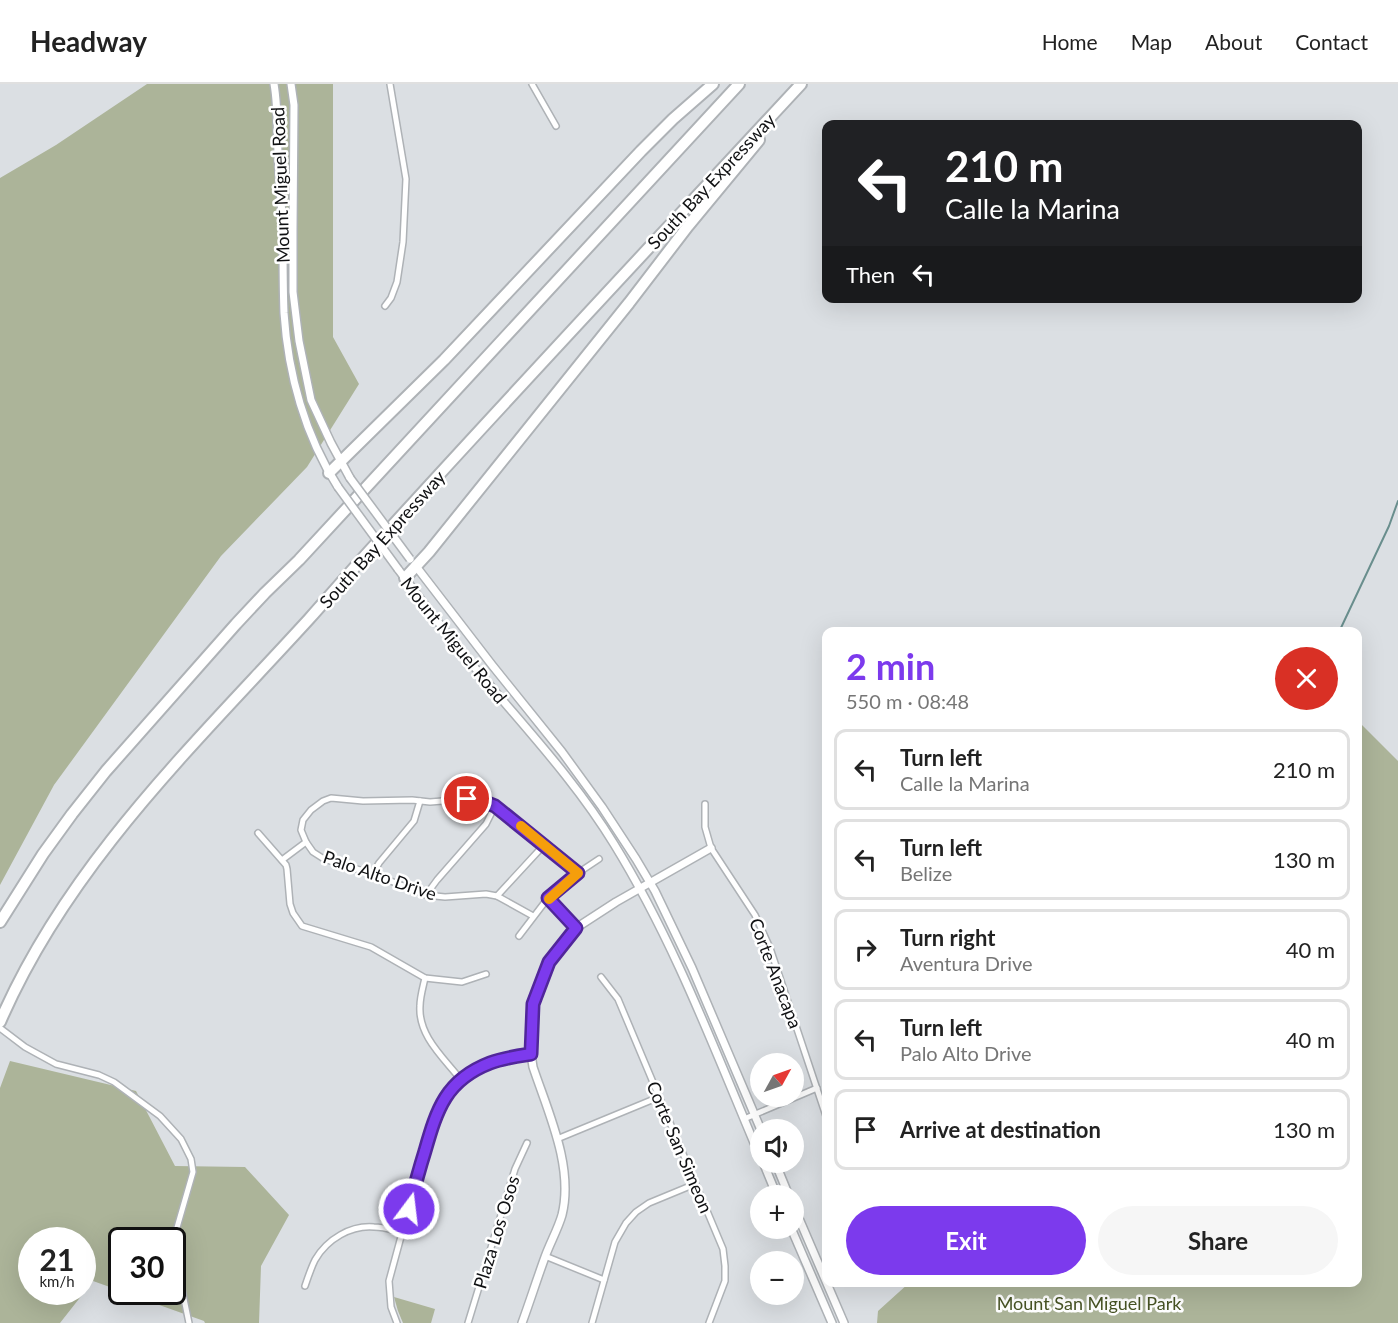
<!DOCTYPE html>
<html lang="en">
<head>
<meta charset="utf-8">
<style>
  :root { --surface:#fff; --page:#f6f6f6; --text:#222; --muted:#767676; --line:#e0e0e0; --accent:#7c3aed }
  body { margin:0; font-family:Lato,sans-serif; background:var(--page); color:var(--text); height:100vh; display:flex; flex-direction:column; font-size:22px; white-space:nowrap }
  * { box-sizing:border-box; margin:0 }
  p { font-size:20px; color:var(--muted) }
  .icon { flex:none; width:33px; height:33px; fill:none; stroke:currentColor; stroke-width:2; stroke-linecap:round; stroke-linejoin:round }
  .map { position:relative; flex:1; overflow:hidden }
  .side { position:absolute; left:822px; top:543px; width:540px; height:660px; display:flex; flex-direction:column; background:var(--surface); border-radius:12px; box-shadow:0 6px 24px #0002 }
  .side>* { flex:none }
  .hud { position:absolute; left:822px; top:36px; width:540px; height:183px; border-radius:12px; box-shadow:0 6px 24px #0002; background:#202124; color:#fff; overflow:hidden }
  .needle { width:39px; rotate:50deg }
  .buttons { position:absolute; left:750px; top:969px; display:grid; gap:12px }
  .buttons a { display:grid; place-items:center; width:54px; height:54px; border-radius:50%; background:var(--surface); box-shadow:0 6px 24px #0002; font-size:30px }
  .speed { position:absolute; left:18px; top:1143px; display:flex; gap:12px; font-size:30px; font-weight:700; text-align:center }
  .speed>* { display:grid; place-content:center; width:78px; height:78px; border-radius:50%; background:var(--surface); box-shadow:0 6px 24px #0002; line-height:1 }
  .speed small { font-size:15px; font-weight:400 }
  .speed .limit { border:3px solid #111; border-radius:9px; background:#fff; color:#111 }
  .pin { position:absolute; display:grid; place-items:center; width:51px; height:51px; color:#fff; margin:-26px; border:3px solid #fff; border-radius:50%; box-shadow:0 2px 6px #0007 }
  .me { position:absolute; width:66px; margin:-33px; rotate:15deg; stroke-linejoin:round; filter:drop-shadow(0 0 4px #0008) }
  .turn { display:flex; align-items:center; gap:21px; height:126px; padding:0 24px; font-size:27px }
  .turn .icon { width:78px; height:78px; stroke-width:2.5 }
  .turn b { display:block; font-size:42px; line-height:51px }
  .then { display:flex; align-items:center; height:57px; padding:0 24px; background:#0003; gap:12px; font-size:22px }
  .round { display:grid; place-items:center; flex:none; width:63px; height:63px; border-radius:32px; background:var(--page) }
  .summary { display:flex; align-items:center; justify-content:space-between; height:102px; padding:0 24px }
  h1 { font-size:36px; font-weight:700; line-height:45px; color:var(--accent) }
  .action { display:flex; gap:12px; margin-top:auto; padding:12px 24px }
  .action a { flex:1; height:69px; border-radius:36px; background:var(--accent); color:#fff; font-size:24px; font-weight:700; line-height:69px; text-align:center }
  .action a+a { background:var(--page); color:var(--text) }
  ul { padding:0; list-style:none }
  li { display:flex; align-items:center; gap:18px; height:81px; margin:0 12px 9px; padding:0 12px; border:3px solid var(--line); border-radius:12px }
  li div { flex:1 }
  li b { display:block; font-size:22px }
  li em { font-style:normal }
  header { display:flex; align-items:center; gap:36px; box-sizing:border-box; height:84px; padding:0 30px; background:var(--surface); border-bottom:2px solid var(--line) }
  header strong { font-size:28px }
  nav { display:flex; gap:33px; margin-inline-start:auto; font-size:21px }
  .map>svg:first-child { display:block }
  .green { fill:#acb499; fill-rule:evenodd }
  .lines { fill:none; stroke-linecap:round; stroke-linejoin:round }
  .stream { stroke:#698e8d; stroke-width:2 }
  .minor-casing { stroke:#aeb2b6; stroke-width:8 }
  .tertiary-casing { stroke:#aeb2b6; stroke-width:10 }
  .motorway-casing { stroke:#aeb2b6; stroke-width:14 }
  .minor { stroke:#fff; stroke-width:5 }
  .tertiary { stroke:#fff; stroke-width:7 }
  .motorway { stroke:#fff; stroke-width:10 }
  .tertiary-bridge-casing { stroke:#aeb2b6; stroke-width:10; stroke-linecap:butt }
  .tertiary-bridge { stroke:#fff; stroke-width:7 }
  .route-casing { stroke:#51269a; stroke-width:15 }
  .route { stroke:#7c3aed; stroke-width:10 }
  .slow { stroke:#f59e0b; stroke-width:10 }
  .labels { text-anchor:middle; dominant-baseline:central; stroke-width:5; stroke-linejoin:round; paint-order:stroke }
  .street-label { font-size:18px; fill:#101113; stroke:#fff }
  .park-label { font-size:18px; fill:#475324; stroke:#fff }
</style>
</head>
<body>
<header>
<strong>Headway</strong>
<nav><a>Home</a><a>Map</a><a>About</a><a>Contact</a></nav>
</header>
<div class="map">
<svg width="1398" height="1239" viewBox="0 0 1398 1239">
  <rect width="100%" height="100%" fill="#dbdfe3"/>
  <g class="green">
    <path d="M147 0H333V253L359 300 307 383 221 472 54 701 0 801V94L56 61Z"/>
    <path d="M1358 637 1398 677V1239H877L878 1227 909 1199 1358 1198V702L1361 696 1358 682Z"/>
    <path d="M10 977 136 1007 175 1082 245 1083 289 1131 261 1182 259 1239H205L204 1237 123 1208H172V1156H122L121 1207 93 1197 60 1239H0V1004ZM32 1156H82V1208H32Z"/>
    <path d="M394 1213 435 1225 431 1239H403L398 1227Z"/>
  </g>
  <g class="lines">
    <path class="stream" d="M1339 548 1389 442 1398 417"/>
    <defs>
      <g id="minor">
        <path d="M532 0 556 42"/>
        <path d="M385 222 391 214 397 198 403 158 406 95 390 0"/>
        <path d="M705 720V743L711 764 755 831 770 864 826 1032"/>
        <path d="M258 749 286 781 287 785 290 820 293 829 302 842 371 863 425 894 462 898 486 890"/>
        <path d="M282 776 306 758"/>
        <path d="M373 790 379 779 414 737 420 717"/>
        <path d="M426 811 437 796 486 740 495 722"/>
        <path d="M497 812 544 761"/>
        <path d="M548 814 576 844"/>
        <path d="M533 832 497 812 486 810 445 813 426 811 373 790 324 775 313 768 306 758 301 746 303 736 311 726 323 717 331 714 363 717 412 716 430 718 467 715 480 716 495 722 578 789"/>
        <path d="M519 852 548 814 578 789 599 775"/>
        <path d="M601 893 618 915 723 1165 725 1182V1197L709 1239"/>
        <path d="M425 894C423 903 420 913 420 922 418 952 444 974 461 996"/>
        <path d="M0 944 25 963 56 980 99 991 114 998 160 1032 181 1055 191 1075 193 1088 176 1147 175 1171 189 1239"/>
        <path d="M744 1035 817 1004"/>
        <path d="M557 1055 659 1013"/>
        <path d="M545 1172 604 1196"/>
        <path d="M305 1202C308 1193 311 1184 315 1176 327 1155 351 1141 374 1143 384 1143 393 1146 402 1148"/>
        <path d="M397 1239 391 1223 389 1197 422 1075 437 1027 447 1010 454 1002 469 990 477 984 499 976 531 970"/>
        <path d="M468 1239 515 1085 527 1059"/>
        <path d="M592 1239 615 1158 626 1139 636 1128 649 1119 695 1100"/>
      </g>
      <g id="tertiary">
        <path d="M274 0C278 23 277 45 278 69 279 96 282 124 283 151 283 177 283 203 284 229 288 290 305 352 338 403"/>
        <path d="M291 0 294 21 293 146V208L299 257 311 316 331 359 350 394"/>
        <path d="M415 481 492 581 562 668 602 723 636 775 655 807 692 884 761 1046"/>
        <path d="M398 485C425 521 452 558 482 592 528 647 577 699 614 760 675 859 715 967 760 1073"/>
        <path d="M763 1078 777 1112"/>
        <path d="M775 1078 789 1112"/>
        <path d="M794 1123 844 1239"/>
        <path d="M791 1144 832 1239"/>
        <path d="M522 1239C530 1217 537 1195 545 1173 550 1159 558 1145 562 1131 574 1083 548 1028 533 983L531 970 533 920 549 878 576 844 616 818 711 764"/>
      </g>
      <g id="motorway">
        <path d="M329 389 444 276 641 67 673 35 713 0"/>
        <path d="M405 494 429 468 629 219 688 142 759 56"/>
        <path d="M0 838 43 770 72 730 106 687 236 540 265 509 299 476 739 0"/>
        <path d="M0 938C68 780 195 660 309 535 334 507 358 479 383 452 521 300 662 150 801 0"/>
      </g>
    </defs>
    <use href="#minor" class="minor-casing"/>
    <use href="#tertiary" class="tertiary-casing"/>
    <use href="#motorway" class="motorway-casing"/>
    <use href="#minor" class="minor"/>
    <use href="#tertiary" class="tertiary"/>
    <use href="#motorway" class="motorway"/>
    <defs>
      <g id="tertiary-bridge">
        <path d="M350 394 410 475"/>
        <path d="M338 403 398 485"/>
      </g>
    </defs>
    <use href="#tertiary-bridge" class="tertiary-bridge-casing"/>
    <use href="#tertiary-bridge" class="tertiary-bridge"/>
  </g>
  <g class="lines">
    <defs>
      <path id="route" d="M409 1125C414 1105 419 1086 425 1067 437 1025 446 996 490 979 503 974 518 972 531 970L533 920 549 878 576 844 548 814 578 789 495 722 480 716 467 715"/>
    </defs>
    <use href="#route" class="route-casing"/>
    <use href="#route" class="route"/>
    <path class="slow" d="M521 742 578 789 549 815"/>
  </g>
  <g class="labels">
    <g class="street-label">
      <text transform="translate(711 97) rotate(-47)">South Bay Expressway</text>
      <text transform="translate(280 101) rotate(-92)">Mount Miguel Road</text>
      <text transform="translate(382 455) rotate(-48)">South Bay Expressway</text>
      <text transform="translate(454 556) rotate(51)">Mount Miguel Road</text>
      <text transform="translate(380 791) rotate(19)">Palo Alto Drive</text>
      <text transform="translate(776 889) rotate(69)">Corte Anacapa</text>
      <text transform="translate(680 1063) rotate(67)">Corte San Simeon</text>
      <text transform="translate(496 1148) rotate(-73)">Plaza Los Osos</text>
    </g>
    <g class="park-label">
      <text x="1089" y="1219">Mount San Miguel Park</text>
    </g>
  </g>
</svg>
<div class="buttons">
<a><svg class="needle" viewBox="-14 -14 28 28"><path d="M0-13l5 13h-10z" fill="#e53935"/><path d="M0 13l5-13h-10z" fill="#767676"/></svg></a>
<a><svg class="icon" aria-label="sound" viewBox="0 0 24 24"><path d="M4 9h4l5-4v14l-5-4H4zM17 9q2 3 0 6"/></svg></a>
<a>+</a>
<a>−</a>
</div>
<div class="speed"><div>21<small>km/h</small></div><div class="limit">30</div></div>
<div class="pin" style="left:467px;top:715px;background:#d93025"><svg class="icon" aria-label="arrive" viewBox="0 0 24 24"><path d="M6 21V4h12l-3 4 3 4H6"/></svg></div>
<svg class="me" style="left:409px;top:1125px" viewBox="-20 -20 40 40"><circle r="17" fill="#7c3aed" stroke="#fff" stroke-width="3"/><path d="M0-11L8 9 0 5-8 9z" fill="#fff"/></svg>
<div class="hud">
<div class="turn"><svg class="icon" aria-label="left" viewBox="0 0 24 24"><path d="M17 20v-9H6M10 6l-5 5 5 5"/></svg><div><b>210 m</b>Calle la Marina</div></div>
<div class="then">Then<svg class="icon" aria-label="left" viewBox="0 0 24 24"><path d="M17 20v-9H6M10 6l-5 5 5 5"/></svg></div>
</div>
<section class="side">
<div class="summary"><div><h1>2 min</h1><p>550 m · 08:48</p></div><a class="round" style="background:#d93025;color:#fff"><svg class="icon" aria-label="close" viewBox="0 0 24 24"><path d="M6 6l12 12M18 6L6 18"/></svg></a></div>
<ul>
<li><svg class="icon" aria-label="left" viewBox="0 0 24 24"><path d="M17 20v-9H6M10 6l-5 5 5 5"/></svg><div><b>Turn left</b><p>Calle la Marina</p></div><em>210 m</em></li>
<li><svg class="icon" aria-label="left" viewBox="0 0 24 24"><path d="M17 20v-9H6M10 6l-5 5 5 5"/></svg><div><b>Turn left</b><p>Belize</p></div><em>130 m</em></li>
<li><svg class="icon" aria-label="right" viewBox="0 0 24 24"><path d="M7 20v-9h11M14 6l5 5-5 5"/></svg><div><b>Turn right</b><p>Aventura Drive</p></div><em>40 m</em></li>
<li><svg class="icon" aria-label="left" viewBox="0 0 24 24"><path d="M17 20v-9H6M10 6l-5 5 5 5"/></svg><div><b>Turn left</b><p>Palo Alto Drive</p></div><em>40 m</em></li>
<li><svg class="icon" aria-label="arrive" viewBox="0 0 24 24"><path d="M6 21V4h12l-3 4 3 4H6"/></svg><div><b>Arrive at destination</b></div><em>130 m</em></li>
</ul>
<div class="action"><a>Exit</a><a>Share</a></div>
</section>
</div>
</body>
</html>
